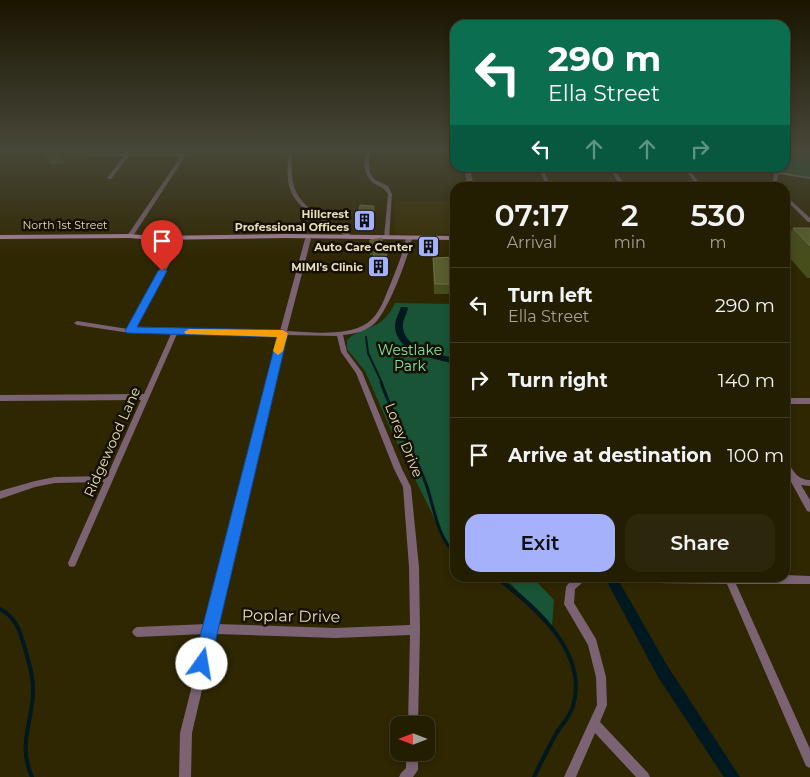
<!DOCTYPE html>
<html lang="en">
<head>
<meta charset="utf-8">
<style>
  :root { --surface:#231d02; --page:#2b260c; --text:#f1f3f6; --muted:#a3a299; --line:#403b24; --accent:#a6b1fc }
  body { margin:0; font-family:Montserrat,sans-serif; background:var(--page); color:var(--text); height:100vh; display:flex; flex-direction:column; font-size:19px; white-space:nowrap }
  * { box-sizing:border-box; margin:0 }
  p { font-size:16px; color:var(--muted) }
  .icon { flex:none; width:28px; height:28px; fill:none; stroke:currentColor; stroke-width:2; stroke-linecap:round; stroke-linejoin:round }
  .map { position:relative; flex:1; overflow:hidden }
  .details { position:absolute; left:450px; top:182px; width:340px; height:400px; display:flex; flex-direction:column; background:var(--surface); border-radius:15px; box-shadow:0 2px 8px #0003,0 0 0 1px var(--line) }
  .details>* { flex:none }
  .guide { position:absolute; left:450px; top:20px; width:340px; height:152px; border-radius:15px; box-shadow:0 2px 8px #0003,0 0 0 1px var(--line); background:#0b6e4f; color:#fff; overflow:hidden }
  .needle { width:32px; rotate:270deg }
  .controls { position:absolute; left:390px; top:716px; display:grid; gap:10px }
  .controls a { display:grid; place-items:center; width:45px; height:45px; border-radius:10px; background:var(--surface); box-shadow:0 2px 8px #0003,0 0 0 1px var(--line); font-size:25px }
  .pin { position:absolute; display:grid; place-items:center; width:42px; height:42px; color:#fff; margin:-51px -21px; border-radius:50% 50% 50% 0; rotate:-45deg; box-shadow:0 0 5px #0007 }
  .pin .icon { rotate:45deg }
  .me { position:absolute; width:55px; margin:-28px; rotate:13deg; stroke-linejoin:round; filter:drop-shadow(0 0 4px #0008) }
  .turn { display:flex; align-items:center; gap:18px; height:105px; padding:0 15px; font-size:22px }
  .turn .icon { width:65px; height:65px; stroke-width:2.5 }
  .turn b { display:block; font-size:35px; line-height:42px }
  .lanes { display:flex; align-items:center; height:48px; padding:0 15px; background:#0003; justify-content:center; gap:25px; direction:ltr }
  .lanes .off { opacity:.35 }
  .eta { display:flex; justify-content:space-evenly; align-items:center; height:85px; text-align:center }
  .eta b { font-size:30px; font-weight:600; line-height:35px }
  .action { display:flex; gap:10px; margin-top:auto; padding:10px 15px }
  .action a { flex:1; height:58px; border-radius:15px; background:var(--accent); color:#111; font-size:20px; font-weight:600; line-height:58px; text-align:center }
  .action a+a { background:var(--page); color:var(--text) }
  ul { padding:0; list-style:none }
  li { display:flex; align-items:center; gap:15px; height:75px; padding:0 15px; border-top:1px solid var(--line) }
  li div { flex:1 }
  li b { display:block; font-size:19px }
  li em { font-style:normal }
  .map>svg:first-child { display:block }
  .built { fill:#372e02 }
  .green { fill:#195436 }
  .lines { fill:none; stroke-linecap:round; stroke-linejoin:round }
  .stream-far2 { stroke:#00181f; stroke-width:2 }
  .stream-far1 { stroke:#00181f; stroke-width:3 }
  .stream { stroke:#00181f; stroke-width:4 }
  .canal { fill:#00181f; fill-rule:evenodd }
  .minor { fill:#7b6374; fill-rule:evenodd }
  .tertiary { fill:#7b6374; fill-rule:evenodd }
  .secondary { fill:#ab84a0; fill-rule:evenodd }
  .wall { fill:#474d1b }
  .shaded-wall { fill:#36370a }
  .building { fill:#585d2d; stroke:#6e7143 }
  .route { fill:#1a73e8; stroke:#114b97 }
  .slow { fill:#f59e0b }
  .labels { text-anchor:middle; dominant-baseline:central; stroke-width:5; stroke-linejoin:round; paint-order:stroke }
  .far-poi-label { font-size:11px; font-weight:bold; fill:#e6debd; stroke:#161000; text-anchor:end }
  .far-street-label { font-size:11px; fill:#e6debd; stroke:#161000 }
  .park-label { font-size:14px; fill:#81e0a9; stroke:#161000 }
  .street-label { font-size:14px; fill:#e6debd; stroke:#161000 }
  .near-street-label { font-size:16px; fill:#e6debd; stroke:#161000 }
</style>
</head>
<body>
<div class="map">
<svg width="810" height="777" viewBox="0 0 810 777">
  <rect width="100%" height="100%" fill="#2f2702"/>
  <path class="built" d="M395 201H455V234H399L395 232Z"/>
  <g class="green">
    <path d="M785 150H810V177L762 168H785Z"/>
    <path d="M395 303 455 304V548L447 544 391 430 365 371 347 349V340C364 324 382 332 395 303Z"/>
    <path d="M505 578H533L554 600 552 626Z"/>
  </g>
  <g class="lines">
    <path class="stream-far2" d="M366 337 368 353 382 383"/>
    <path class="stream-far1" d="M381 382C393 418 413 449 426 484 435 509 436 534 455 554"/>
    <g class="stream">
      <path d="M453 553 455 555"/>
      <path d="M497 578C535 606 589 653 573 706 570 716 563 724 557 732 549 747 541 762 534 777"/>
      <path d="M0 609C14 616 19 628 23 642 28 660 34 676 33 695 31 725 18 746 32 777"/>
    </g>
    <g class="canal">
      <path d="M401 307H407L408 309C406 315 402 322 403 328 406 350 438 354 455 358V364C436 359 395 353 395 326 395 320 399 313 401 307Z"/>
      <path d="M605 578H617L668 667 740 777H724L658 677Z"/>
    </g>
    <g class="minor">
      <path d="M287 150H291C293 162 290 174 294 186 301 212 334 220 353 237V239H349C330 221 296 214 289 185 286 174 289 162 287 150Z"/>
      <path d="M365 150H369V164L370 173 375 180 388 186 392 194 389 239H385L384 238 388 194C384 188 381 187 375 184 363 176 364 163 365 150Z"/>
      <path d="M128 152H130V154H184L186 155 133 236 130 238 127 236 181 156H129L111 179H109L107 178 124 156H88L86 155 88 154H126Z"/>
      <path d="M539 168H543L551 188H547Z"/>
      <path d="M610 168H614L626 188H621Z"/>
      <path d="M686 168H690L691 172 703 188H698L687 172Z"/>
      <path d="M751 168H757L810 177V179L778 174 777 182 780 188H776L773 182 774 173Z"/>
      <path d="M785 195 810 218V222H808L785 199Z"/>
      <path d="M181 235 184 237 134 329 280 331 305 239 308 237 311 239 287 331C311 332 354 338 372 319 381 310 385 297 390 285 396 270 403 254 406 238L409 236 412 238C408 258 389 309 375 323 367 331 355 334 343 335L347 352 362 372 402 469 411 487 419 567 420 630 418 725H408L410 635 335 638 215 634 192 733 191 777H179L180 733 205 634 137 637 134 635 132 632 134 629 137 627 207 624 265 390 279 335 177 334 75 566 72 567 69 566 68 563 104 482 55 483 35 487 0 499V491L35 481 55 477 107 476 141 400 0 401V395L144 394 171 334 130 333 77 325 74 323 77 321 128 329 178 237ZM286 335 337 336 341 352 356 373 394 469 403 487 409 567 410 625 335 628 217 624 271 390Z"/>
      <path d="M785 335 788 336 789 337 788 338 785 339Z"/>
      <rect x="785" y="398" width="25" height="6"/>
      <path d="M785 462 788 463C794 472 798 480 810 480V486L801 485 810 500V512L807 511 790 480 785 478Z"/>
      <path d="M785 575 810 576V584H736L810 749V768L806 766 727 584 583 582 575 589 574 603 596 639 606 677 607 705 600 722 648 773 650 777H636L595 733 576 777H564L597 705 596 677 588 645 564 604 566 587 568 584 575 578H785Z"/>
      <path d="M406 752H418V770L413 777H399L401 773 406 768Z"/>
    </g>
    <path class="tertiary" d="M464 168H470L474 188H468Z"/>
    <g class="secondary">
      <path d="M130 234 152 236 285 234 455 236V240L285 238 152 240 130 238 0 239V235Z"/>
      <rect x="785" y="235" width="25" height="4"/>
    </g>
  </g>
  <g class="wall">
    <path d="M47 150H78L65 164H50L44 152Z"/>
    <path d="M374 206 373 227 358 228 357 222Z"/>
    <path d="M793 228H810V278H807L785 252V243Z"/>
    <path d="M382 238 381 254H387V261L382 271 377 270 375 274 368 273V266L374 255H370V248Z"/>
    <path d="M455 257V294H434L433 268V258Z"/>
  </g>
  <g class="shaded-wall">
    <path d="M61 150H78L65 164 59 152Z"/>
    <path d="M434 245 433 254 424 255V247Z"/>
    <path d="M387 254V261L382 271V264Z"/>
    <path d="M377 264V270L375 274V267Z"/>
  </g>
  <g class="building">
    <path d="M47 150H61L59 152H44Z"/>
    <path d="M360 205 374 206 373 220 357 222Z"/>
    <path d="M793 228H810V246Z"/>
    <path d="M423 237H433L434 245 424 247Z"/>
    <path d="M382 238 381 254H387L382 264H377L375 267 368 266 377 248H370V240Z"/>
    <path d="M455 257V284H435L433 258Z"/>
  </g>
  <linearGradient id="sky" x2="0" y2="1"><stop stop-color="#1a1501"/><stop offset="0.58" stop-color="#474739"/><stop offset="1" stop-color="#474739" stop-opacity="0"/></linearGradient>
  <rect width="810" height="259" fill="url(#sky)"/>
  <path class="route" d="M162 268 167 271 137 327 283 330 288 333 210 664 208 670 202 672 196 670 193 664 277 337 127 333 125 331 158 271Z"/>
  <path class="slow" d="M189 329 283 330 288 333 283 351 278 355 273 351 277 337 186 334 184 332Z"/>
  <defs>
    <symbol id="building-square" viewBox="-11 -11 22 22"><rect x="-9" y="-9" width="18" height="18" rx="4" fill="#a6b1fc" stroke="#161000"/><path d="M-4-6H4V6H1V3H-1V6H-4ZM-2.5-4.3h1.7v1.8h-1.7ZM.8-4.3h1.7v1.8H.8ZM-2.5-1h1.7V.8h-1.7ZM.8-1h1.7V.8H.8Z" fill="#111"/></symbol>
  </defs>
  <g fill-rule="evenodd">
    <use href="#building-square" x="352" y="208" width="25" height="25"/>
    <use href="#building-square" x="416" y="234" width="25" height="25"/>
    <use href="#building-square" x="366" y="254" width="25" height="25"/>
  </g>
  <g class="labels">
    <g class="far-poi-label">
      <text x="349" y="214">Hillcrest<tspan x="349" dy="13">Professional Offices</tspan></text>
      <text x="413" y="247">Auto Care Center</text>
      <text x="363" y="267">MIMI's Clinic</text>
    </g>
    <g class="far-street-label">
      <text x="65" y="225">North 1st Street</text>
    </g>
    <g class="park-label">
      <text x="410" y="350">Westlake<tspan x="410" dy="16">Park</tspan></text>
    </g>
    <g class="street-label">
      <text transform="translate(404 440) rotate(68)">Lorey Drive</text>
      <text transform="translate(112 442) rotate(-66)">Ridgewood Lane</text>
    </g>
    <g class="near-street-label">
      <text transform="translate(291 616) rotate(1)">Poplar Drive</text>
    </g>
  </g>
</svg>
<div class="controls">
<a><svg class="needle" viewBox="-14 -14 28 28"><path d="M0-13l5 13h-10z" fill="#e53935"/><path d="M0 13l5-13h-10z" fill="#a3a299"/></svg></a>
</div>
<div class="pin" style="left:162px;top:271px;background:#d93025"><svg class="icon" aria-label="arrive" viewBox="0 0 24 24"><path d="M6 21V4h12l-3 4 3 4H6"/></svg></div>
<svg class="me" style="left:202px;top:664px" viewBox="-20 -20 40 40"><circle r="19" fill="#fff"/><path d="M0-13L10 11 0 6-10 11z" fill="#1a73e8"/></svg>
<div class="guide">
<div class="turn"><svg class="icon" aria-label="left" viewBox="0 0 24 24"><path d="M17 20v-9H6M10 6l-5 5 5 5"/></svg><div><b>290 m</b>Ella Street</div></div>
<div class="lanes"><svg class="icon" aria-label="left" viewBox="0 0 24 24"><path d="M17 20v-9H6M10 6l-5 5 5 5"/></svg><svg class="icon off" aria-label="ahead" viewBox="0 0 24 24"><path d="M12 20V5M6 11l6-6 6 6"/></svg><svg class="icon off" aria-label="ahead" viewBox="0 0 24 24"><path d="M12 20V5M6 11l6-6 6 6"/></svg><svg class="icon off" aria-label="right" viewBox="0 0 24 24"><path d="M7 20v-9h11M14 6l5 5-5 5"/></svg></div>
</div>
<section class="details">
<div class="eta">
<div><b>07:17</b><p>Arrival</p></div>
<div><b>2</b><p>min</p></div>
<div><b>530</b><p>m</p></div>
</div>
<ul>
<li><svg class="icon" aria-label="left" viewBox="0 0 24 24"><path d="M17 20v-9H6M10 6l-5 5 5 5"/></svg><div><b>Turn left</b><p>Ella Street</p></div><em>290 m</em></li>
<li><svg class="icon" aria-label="right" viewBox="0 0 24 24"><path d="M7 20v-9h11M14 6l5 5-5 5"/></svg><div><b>Turn right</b></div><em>140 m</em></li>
<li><svg class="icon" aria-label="arrive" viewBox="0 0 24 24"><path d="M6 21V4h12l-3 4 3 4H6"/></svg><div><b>Arrive at destination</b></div><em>100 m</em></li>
</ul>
<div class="action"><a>Exit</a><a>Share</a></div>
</section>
</div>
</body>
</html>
